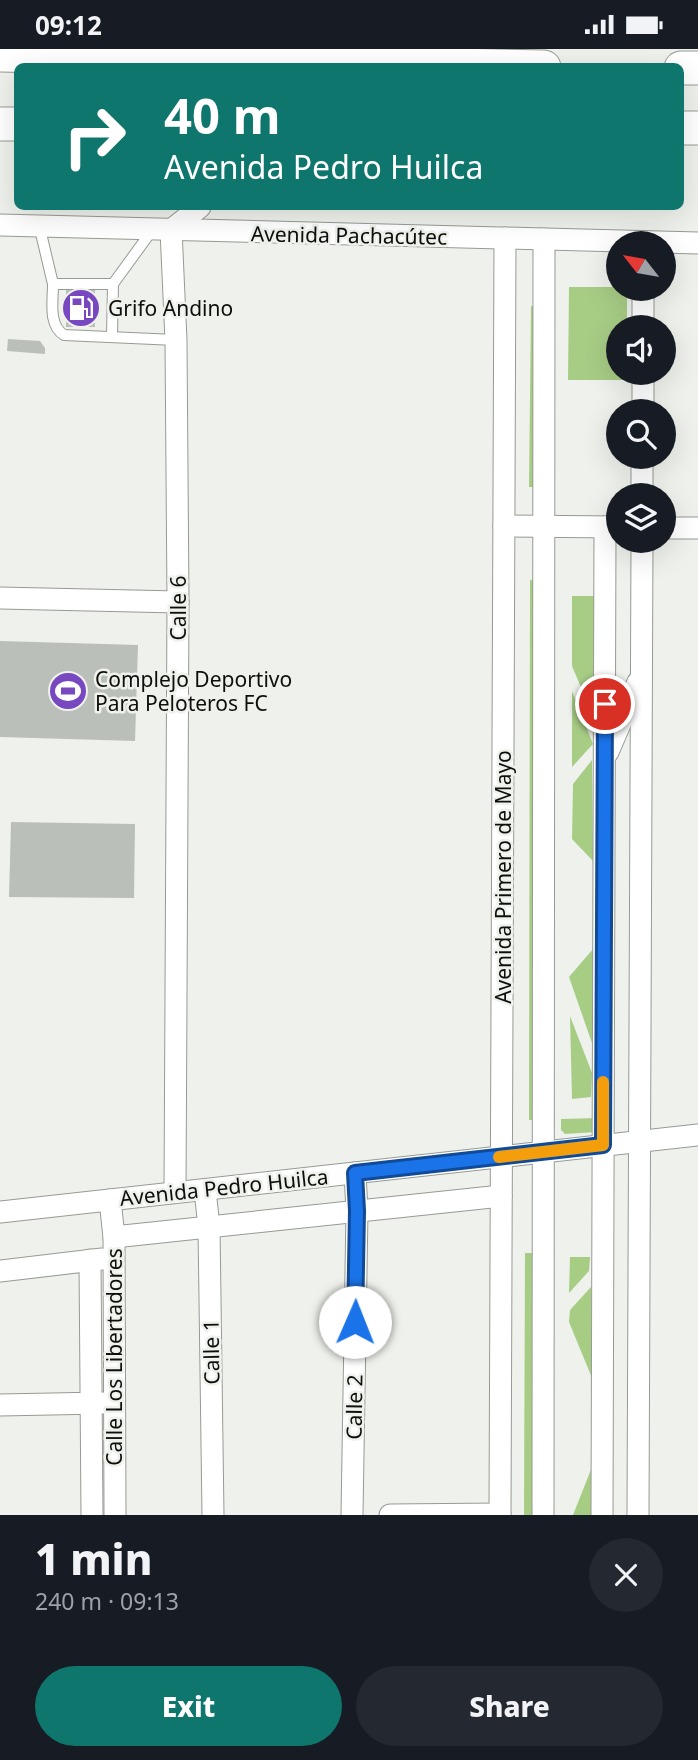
<!DOCTYPE html>
<html lang="en">
<head>
<meta charset="utf-8">
<style>
  :root { --surface:#171b24; --page:#242831; --text:#f1f3f6; --muted:#9ea1a6; --accent:#0f766e }
  body { margin:0; font-family:"Noto Sans",sans-serif; background:var(--page); color:var(--text); height:100vh; display:flex; flex-direction:column; font-size:26px; white-space:nowrap }
  * { box-sizing:border-box; margin:0 }
  p { font-size:23px; color:var(--muted) }
  .icon { flex:none; width:38px; height:38px; fill:none; stroke:currentColor; stroke-width:2; stroke-linecap:round; stroke-linejoin:round }
  .map { position:relative; height:1466px; overflow:hidden }
  .drawer { display:flex; flex-direction:column; background:var(--surface); flex:1 }
  .drawer>* { flex:none }
  .hud { position:absolute; left:14px; top:14px; width:670px; height:147px; border-radius:10px; box-shadow:0 7px 28px #0002; background:#0f766e; color:#fff; overflow:hidden }
  .needle { width:46px; rotate:301deg }
  .controls { position:absolute; left:606px; top:182px; display:grid; gap:14px }
  .controls a { display:grid; place-items:center; width:70px; height:70px; border-radius:50%; background:var(--surface); box-shadow:0 7px 28px #0002; font-size:35px }
  .pin { position:absolute; display:grid; place-items:center; width:60px; height:60px; color:#fff; margin:-30px; border:4px solid #fff; border-radius:50%; box-shadow:0 2px 7px #0007 }
  .me { position:absolute; width:77px; margin:-38px; rotate:1deg; stroke-linejoin:round; filter:drop-shadow(0 0 5px #0008) }
  .turn { display:flex; align-items:center; gap:24px; height:147px; padding:0 35px; font-size:32px }
  .turn .icon { width:91px; height:91px; stroke-width:2.5 }
  .turn b { display:block; font-size:49px; line-height:60px }
  .round { display:grid; place-items:center; flex:none; width:74px; height:74px; border-radius:37px; background:var(--page) }
  .head { display:flex; align-items:center; justify-content:space-between; height:119px; padding:0 35px }
  h1 { font-size:42px; font-weight:800; line-height:52px }
  .action { display:flex; gap:14px; margin-top:auto; padding:14px 35px }
  .action a { flex:1; height:80px; border-radius:42px; background:var(--accent); color:#fff; font-size:28px; font-weight:800; line-height:80px; text-align:center }
  .action a+a { background:var(--page); color:var(--text) }
  .status { display:flex; justify-content:space-between; align-items:center; height:49px; padding:0 35px; background:var(--surface); direction:ltr }
  .status svg { height:19px; fill:currentColor }
  .map>svg:first-child { display:block }
  .green { fill:#a7cd85 }
  .building { fill:#bbbfb9 }
  .lines { fill:none; stroke-linecap:round; stroke-linejoin:round }
  .service-casing { stroke:#979a94; stroke-width:12 }
  .minor-casing { stroke:#979a94; stroke-width:23 }
  .primary-casing { stroke:#979a94; stroke-width:35 }
  .service { stroke:#fff; stroke-width:10 }
  .minor { stroke:#fff; stroke-width:21 }
  .primary { stroke:#fff; stroke-width:33 }
  .route-casing { stroke:#114b97; stroke-width:18 }
  .route { stroke:#1a73e8; stroke-width:12 }
  .slow { stroke:#f59e0b; stroke-width:12 }
  .labels { text-anchor:middle; dominant-baseline:central; stroke-width:5; stroke-linejoin:round; paint-order:stroke }
  .street-label { font-size:21px; fill:#0e0f0d; stroke:#eff2ec }
  .poi-label { font-size:21px; fill:#0e0f0d; stroke:#eff2ec; text-anchor:start }
</style>
</head>
<body>
<div class="status"><b>09:12</b><svg viewBox="0 0 49 12"><path d="M0 12V9h3v3zM5 12V6h3v6zM10 12V3h3v9zM15 12V0h3v12zM26 1h20v11H26zM47 4h2v5h-2z"/></svg></div>
<div class="map">
<svg width="698" height="1466" viewBox="0 0 698 1466">
  <rect width="100%" height="100%" fill="#eff2ec"/>
  <g class="green">
    <path d="M569 238H618V240H627V278H618V324H626V331H568Z"/>
    <path d="M531 257H543L541 438H529Z"/>
    <path d="M530 531 540 532 539 1071H529Z"/>
    <path d="M572 547H594L593 667 572 617Z"/>
    <path d="M572 642 593 695 572 718Z"/>
    <path d="M592 711 593 812 572 790 573 735Z"/>
    <path d="M593 900 592 994 569 928Z"/>
    <path d="M570 967 592 1024 591 1048 572 1050Z"/>
    <path d="M598 1069 596 1083 565 1085 561 1081V1070Z"/>
    <path d="M525 1204H541L539 1466H524Z"/>
    <path d="M570 1208H590L589 1222 569 1244Z"/>
    <path d="M591 1238 592 1329 569 1273 570 1261Z"/>
    <path d="M592 1418 591 1466H573Z"/>
  </g>
  <g class="building">
    <rect x="66" y="240" width="29" height="38"/>
    <path d="M8 290 40 292 45 299V305L7 302Z"/>
    <path d="M0 592 138 596 135 692 0 688Z"/>
    <path d="M11 773 135 775 134 849 9 848Z"/>
  </g>
  <g class="lines">
    <defs>
      <g id="service">
        <path d="M39 176 53 235H113L153 180"/>
        <path d="M53 235C53 252 48 276 64 286L176 291"/>
        <path d="M112 287 113 235"/>
      </g>
      <g id="minor">
        <path d="M0 176 698 194"/>
        <path d="M643 278V240"/>
        <path d="M643 362V324"/>
        <path d="M642 446V408"/>
        <path d="M504 477 618 478"/>
        <path d="M663 479H698"/>
        <path d="M0 549 178 553"/>
        <path d="M608 703 638 633"/>
        <path d="M205 1141 209 1178 213 1466"/>
        <path d="M175 1143 178 553 176 291 171 181 200 158"/>
        <path d="M110 1151 114 1188 115 1466"/>
        <path d="M0 1163 698 1086"/>
        <path d="M114 1188 501 1147"/>
        <path d="M90 1211 92 1466"/>
        <path d="M0 1222 102 1210"/>
        <path d="M0 1356 103 1354"/>
        <path d="M352 1466 357 1162 355 1124"/>
        <path d="M390 1466 500 1465"/>
        <path d="M500 1466 505 189"/>
        <path d="M543 1466 544 190"/>
        <path d="M602 1466 605 478"/>
        <path d="M638 1466 642 492"/>
      </g>
      <g id="primary">
        <path d="M0 6 544 18"/>
        <path d="M681 19H698"/>
        <path d="M0 75H18"/>
        <path d="M681 79H698"/>
      </g>
    </defs>
    <use href="#service" class="service-casing"/>
    <use href="#minor" class="minor-casing"/>
    <use href="#primary" class="primary-casing"/>
    <use href="#service" class="service"/>
    <use href="#minor" class="minor"/>
    <use href="#primary" class="primary"/>
  </g>
  <g class="lines">
    <defs>
      <path id="route" d="M355 1273 357 1162 355 1124 603 1096 605 655"/>
    </defs>
    <use href="#route" class="route-casing"/>
    <use href="#route" class="route"/>
    <path class="slow" d="M499 1108 603 1096V1033"/>
  </g>
  <defs>
    <symbol id="fuel-disc" viewBox="-11 -11 22 22"><circle r="9.5" fill="#7848c0" stroke="#eff2ec"/><path d="M-5.5-6h7V0h2V4h1.3V-2.5L3-4.5l.8-.8L6-3V5H2.5V1h-1V6h-7ZM-4.2-4.7v3.2H.2V-4.7Z" fill="#fff"/></symbol>
    <symbol id="stadium-disc" viewBox="-11 -11 22 22"><circle r="9.5" fill="#7848c0" stroke="#eff2ec"/><path d="M0-5a6.5 5 0 1 0 0 10a6.5 5 0 1 0 0-10ZM-3.5-1.8h7v3.6h-7Z" fill="#fff"/></symbol>
  </defs>
  <g fill-rule="evenodd">
    <use href="#fuel-disc" x="59" y="237" width="44" height="44"/>
    <use href="#stadium-disc" x="46" y="620" width="44" height="44"/>
  </g>
  <g class="labels">
    <g class="street-label">
      <text transform="translate(349 186) rotate(1)">Avenida Pachacútec</text>
      <text transform="translate(178 559) rotate(-90)">Calle 6</text>
      <text transform="translate(503 828) rotate(-90)">Avenida Primero de Mayo</text>
      <text transform="translate(224 1138) rotate(-6)">Avenida Pedro Huilca</text>
      <text transform="translate(211 1303) rotate(-91)">Calle 1</text>
      <text transform="translate(114 1308) rotate(-90)">Calle Los Libertadores</text>
      <text transform="translate(354 1358) rotate(-89)">Calle 2</text>
    </g>
    <g class="poi-label">
      <text x="108" y="259">Grifo Andino</text>
      <text x="95" y="630">Complejo Deportivo<tspan x="95" dy="24">Para Peloteros FC</tspan></text>
    </g>
  </g>
</svg>
<div class="controls">
<a><svg class="needle" viewBox="-14 -14 28 28"><path d="M0-13l5 13h-10z" fill="#e53935"/><path d="M0 13l5-13h-10z" fill="#9ea1a6"/></svg></a>
<a><svg class="icon" aria-label="sound" viewBox="0 0 24 24"><path d="M4 9h4l5-4v14l-5-4H4zM17 9q2 3 0 6"/></svg></a>
<a><svg class="icon" aria-label="search" viewBox="0 0 24 24"><circle cx="10" cy="10" r="6"/><path d="M15 15l6 6"/></svg></a>
<a><svg class="icon" aria-label="layers" viewBox="0 0 24 24"><path d="M12 4l9 5-9 5-9-5zM3 14l9 5 9-5"/></svg></a>
</div>
<div class="pin" style="left:605px;top:655px;background:#d93025"><svg class="icon" aria-label="arrive" viewBox="0 0 24 24"><path d="M6 21V4h12l-3 4 3 4H6"/></svg></div>
<svg class="me" style="left:355px;top:1273px" viewBox="-20 -20 40 40"><circle r="19" fill="#fff"/><path d="M0-13L10 11 0 6-10 11z" fill="#1a73e8"/></svg>
<div class="hud">
<div class="turn"><svg class="icon" aria-label="right" viewBox="0 0 24 24"><path d="M7 20v-9h11M14 6l5 5-5 5"/></svg><div><b>40 m</b>Avenida Pedro Huilca</div></div>
</div>
</div>
<section class="drawer">
<div class="head"><div><h1>1 min</h1><p>240 m · 09:13</p></div><a class="round"><svg class="icon" aria-label="close" viewBox="0 0 24 24"><path d="M6 6l12 12M18 6L6 18"/></svg></a></div>
<div class="action"><a>Exit</a><a>Share</a></div>
</section>
</body>
</html>
